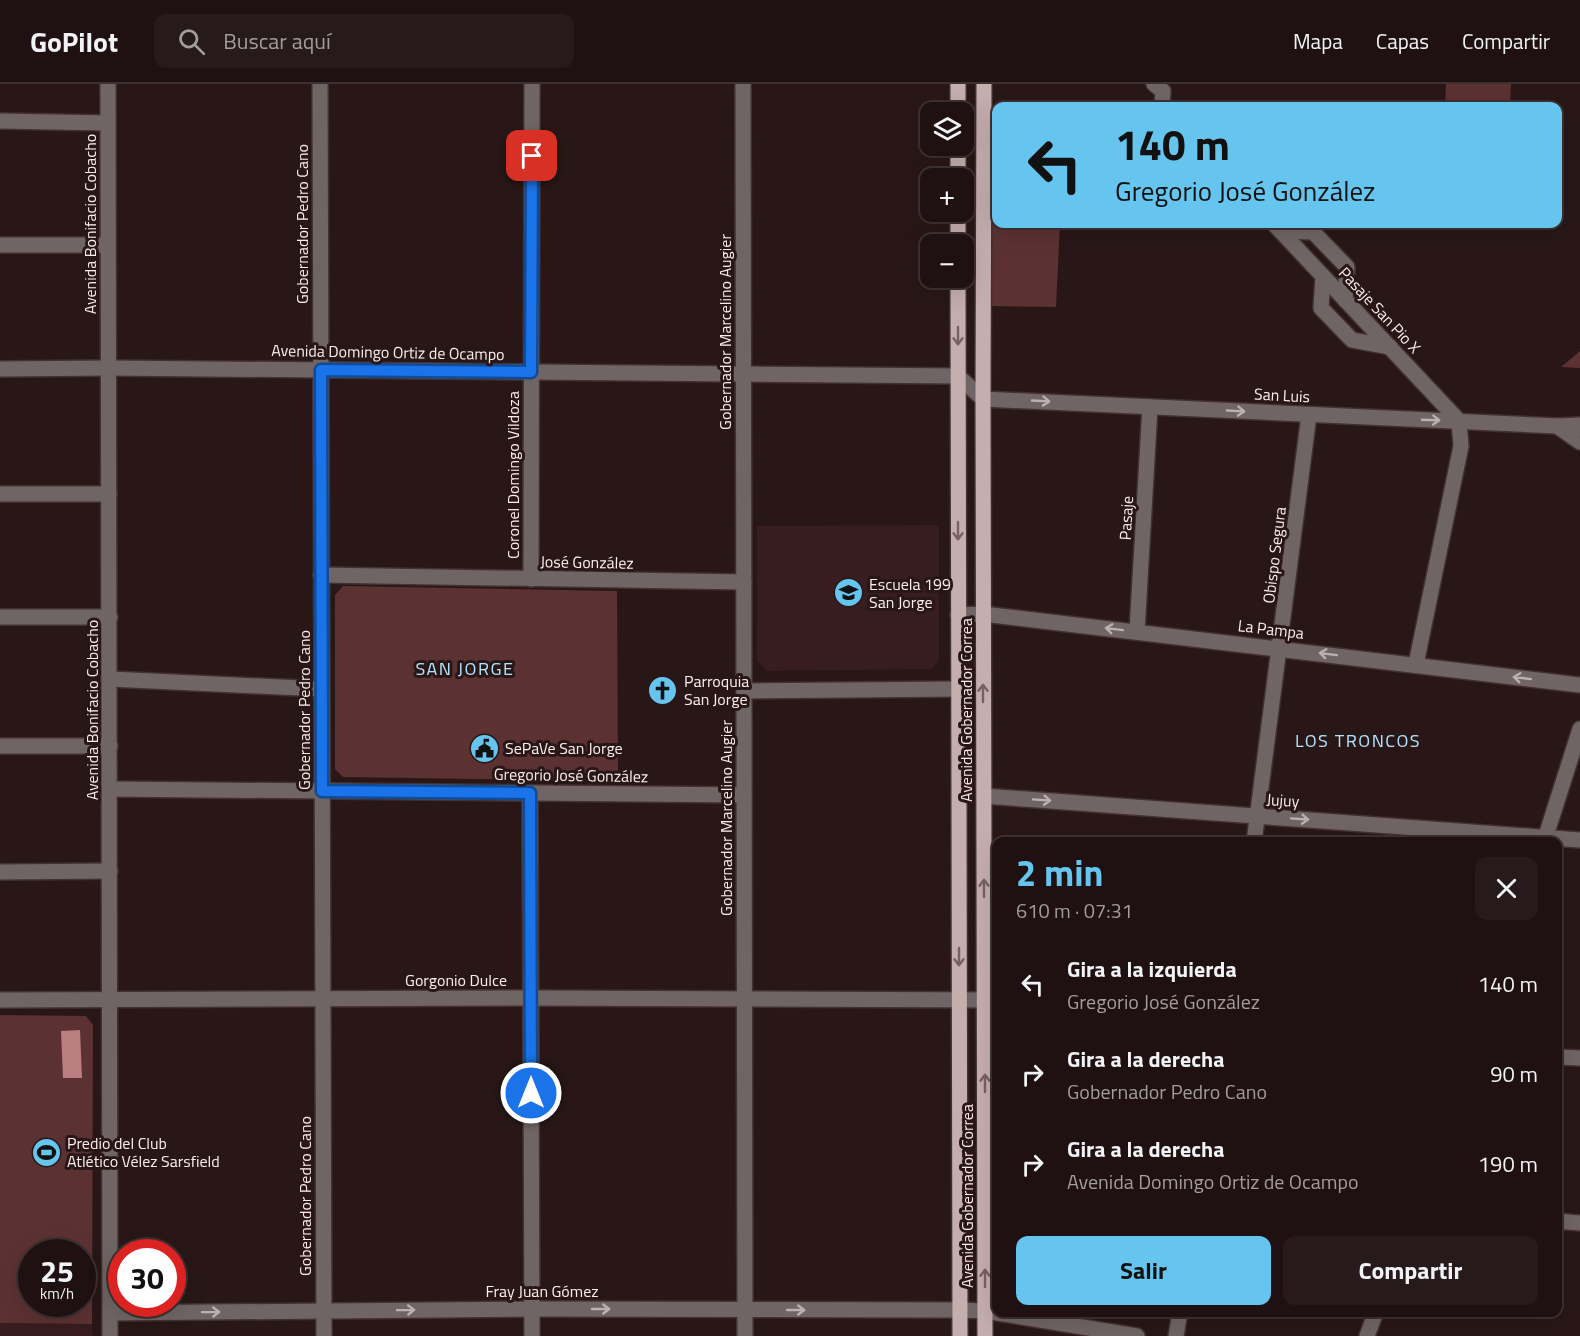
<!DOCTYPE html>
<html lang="es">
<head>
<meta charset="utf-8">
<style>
  :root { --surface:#1f1111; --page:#271a1a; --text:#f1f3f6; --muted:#a19d9f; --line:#3c3131; --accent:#65c5ee }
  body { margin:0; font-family:"Titillium Web",sans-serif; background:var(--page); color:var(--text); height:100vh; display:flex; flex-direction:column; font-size:22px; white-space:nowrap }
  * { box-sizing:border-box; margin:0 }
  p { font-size:20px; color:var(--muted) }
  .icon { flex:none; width:33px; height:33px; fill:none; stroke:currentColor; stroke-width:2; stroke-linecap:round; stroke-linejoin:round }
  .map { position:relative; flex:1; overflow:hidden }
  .side { position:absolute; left:992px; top:753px; width:570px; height:480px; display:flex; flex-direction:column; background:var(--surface); border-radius:12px; box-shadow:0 6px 24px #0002,0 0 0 2px var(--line) }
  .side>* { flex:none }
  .banner { position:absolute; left:992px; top:18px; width:570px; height:126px; border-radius:12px; box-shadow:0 6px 24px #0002,0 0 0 2px var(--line); background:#65c5ee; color:#111; overflow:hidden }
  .fabs { position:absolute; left:920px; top:18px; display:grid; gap:12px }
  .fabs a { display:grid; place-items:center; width:54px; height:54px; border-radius:12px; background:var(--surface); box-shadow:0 6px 24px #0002,0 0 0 2px var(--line); font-size:30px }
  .speed { position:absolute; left:18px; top:1155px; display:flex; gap:12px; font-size:30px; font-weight:700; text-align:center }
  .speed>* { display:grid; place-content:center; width:78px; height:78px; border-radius:50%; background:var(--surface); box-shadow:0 6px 24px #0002,0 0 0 2px var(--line); line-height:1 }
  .speed small { font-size:15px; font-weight:400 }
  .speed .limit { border:9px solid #d22; background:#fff; color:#111 }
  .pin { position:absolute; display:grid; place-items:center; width:51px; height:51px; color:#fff; margin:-26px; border-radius:12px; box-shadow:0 3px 9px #0006 }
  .me { position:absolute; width:66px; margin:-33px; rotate:0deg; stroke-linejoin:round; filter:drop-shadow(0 0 4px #0008) }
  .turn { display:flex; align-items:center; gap:21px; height:126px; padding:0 24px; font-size:27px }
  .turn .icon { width:78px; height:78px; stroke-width:2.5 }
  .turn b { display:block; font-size:42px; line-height:51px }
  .round { display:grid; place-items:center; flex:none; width:63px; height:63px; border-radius:12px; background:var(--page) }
  .headline { display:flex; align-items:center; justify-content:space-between; height:102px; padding:0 24px }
  h1 { font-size:36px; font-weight:700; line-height:45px; color:var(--accent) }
  .cta { display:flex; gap:12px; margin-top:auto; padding:12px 24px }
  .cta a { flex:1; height:69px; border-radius:12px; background:var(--accent); color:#111; font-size:24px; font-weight:700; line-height:69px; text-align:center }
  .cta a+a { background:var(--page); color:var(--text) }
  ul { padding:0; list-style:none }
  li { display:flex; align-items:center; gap:18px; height:90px; padding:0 24px }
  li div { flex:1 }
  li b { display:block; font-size:22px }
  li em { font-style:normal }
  header { display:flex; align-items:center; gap:36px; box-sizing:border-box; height:84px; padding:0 30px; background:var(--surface); border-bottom:2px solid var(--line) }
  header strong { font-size:28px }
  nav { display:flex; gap:33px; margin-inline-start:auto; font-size:21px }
  .search { width:420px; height:54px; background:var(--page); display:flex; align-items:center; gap:15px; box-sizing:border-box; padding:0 21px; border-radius:12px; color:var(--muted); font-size:22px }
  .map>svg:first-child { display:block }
  .built { fill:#371d1e }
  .green { fill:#5c3132; fill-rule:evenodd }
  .building { fill:#ba7f80 }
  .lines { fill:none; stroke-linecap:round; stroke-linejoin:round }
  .minor-casing { stroke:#423131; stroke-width:18 }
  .major-casing { stroke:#423131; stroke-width:18 }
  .minor { stroke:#706565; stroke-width:15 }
  .major { stroke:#c5aeae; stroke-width:15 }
  .oneway { stroke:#776262 }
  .oneway2 { stroke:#bdb0b0 }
  .route-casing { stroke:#114b97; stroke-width:15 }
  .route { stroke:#1a73e8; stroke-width:10 }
  .labels { text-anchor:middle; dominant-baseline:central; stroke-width:6; stroke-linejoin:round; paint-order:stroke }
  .street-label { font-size:16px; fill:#fceeed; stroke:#291717 }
  .poi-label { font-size:16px; fill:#fceeed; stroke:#291717; text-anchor:start }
  .neighbourhood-label { font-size:18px; letter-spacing:1.5px; fill:#b2e3fb; stroke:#291717 }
</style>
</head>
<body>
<header>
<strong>GoPilot</strong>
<div class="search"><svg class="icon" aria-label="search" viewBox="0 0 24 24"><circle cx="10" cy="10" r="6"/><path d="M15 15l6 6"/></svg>Buscar aquí</div>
<nav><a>Mapa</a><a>Capas</a><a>Compartir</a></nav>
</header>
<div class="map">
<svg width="1580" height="1252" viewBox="0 0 1580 1252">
  <rect width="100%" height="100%" fill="#291717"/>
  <g class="built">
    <path d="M939 441V576L932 585 766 587 757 576V442Z"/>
    <path d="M0 1239 92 1240 93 1252H0Z"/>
  </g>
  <g class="green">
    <path d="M1446 0H1511L1510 22H1445Z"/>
    <path d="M992 122H996V140H1060L1056 223 992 222Z"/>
    <path d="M1580 267V284L1561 283Z"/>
    <path d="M343 502 617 507 618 697 343 693 335 685V511Z"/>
    <path d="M0 931 86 932 93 941 92 1240 0 1239ZM32 1168H82V1220H32Z"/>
  </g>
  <path class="building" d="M80 946 82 994H63L61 947Z"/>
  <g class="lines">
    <defs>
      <g id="minor">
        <path d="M108 0 110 1252"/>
        <path d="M320 0 324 1252"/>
        <path d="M743 0 745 1252"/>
        <path d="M1154 0 1163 7 1162 22"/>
        <path d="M0 37 108 39"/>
        <path d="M1274 140 1459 337 1461 362 1416 580"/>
        <path d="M1281 147 1313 148 1347 183 1345 216"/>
        <path d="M0 161H108"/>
        <path d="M1323 192 1321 224 1352 256 1390 263"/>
        <path d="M0 285 109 284 958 292 983 315 1557 342 1580 341"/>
        <path d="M1557 342 1580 358"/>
        <path d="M0 410H109"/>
        <path d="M321 491 744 498"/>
        <path d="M531 495 532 0"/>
        <path d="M958 531 983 530 1580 601"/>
        <path d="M0 533H110"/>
        <path d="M1137 547 1150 323"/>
        <path d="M110 595 322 605"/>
        <path d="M744 607 959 605"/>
        <path d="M0 662H110"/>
        <path d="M110 705 744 711"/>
        <path d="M530 709 532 1252"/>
        <path d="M984 712 1580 756"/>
        <path d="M1254 758 1309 331"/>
        <path d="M1544 758 1580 645"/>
        <path d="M0 788 110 787"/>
        <path d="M0 916 531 914 996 916"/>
        <path d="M1557 973 1580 974"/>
        <path d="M1557 1137 1580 1139"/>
        <path d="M110 1229 532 1225 960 1226 985 1227 1137 1252"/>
        <path d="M1176 1252 1180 1228"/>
        <path d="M1367 1252 1376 1228"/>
      </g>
      <g id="major">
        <path d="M984 0 983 315 985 1252"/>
        <path d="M958 28V0"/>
        <path d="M958 94V62"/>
        <path d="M958 160V128"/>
        <path d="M958 194 960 1252"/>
      </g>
    </defs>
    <use href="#minor" class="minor-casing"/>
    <use href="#major" class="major-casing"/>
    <use href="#minor" class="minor"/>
    <use href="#major" class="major"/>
  </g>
  <defs><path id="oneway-shaft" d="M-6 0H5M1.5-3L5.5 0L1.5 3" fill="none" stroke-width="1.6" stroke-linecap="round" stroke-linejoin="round" transform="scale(1.5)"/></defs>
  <g class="oneway">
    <use href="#oneway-shaft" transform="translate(958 252) rotate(90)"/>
    <use href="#oneway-shaft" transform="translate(958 447) rotate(90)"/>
    <use href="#oneway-shaft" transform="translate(983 609) rotate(-90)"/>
    <use href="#oneway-shaft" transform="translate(984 804) rotate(-90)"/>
    <use href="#oneway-shaft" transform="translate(959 873) rotate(90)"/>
    <use href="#oneway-shaft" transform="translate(985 999) rotate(-90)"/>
    <use href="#oneway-shaft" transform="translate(985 1194) rotate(-90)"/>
  </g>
  <g class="oneway2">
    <use href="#oneway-shaft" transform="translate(1041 317) rotate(3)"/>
    <use href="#oneway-shaft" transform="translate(1236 327) rotate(3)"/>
    <use href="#oneway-shaft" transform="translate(1431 336) rotate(2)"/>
    <use href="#oneway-shaft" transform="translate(1114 545) rotate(-173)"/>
    <use href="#oneway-shaft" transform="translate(1328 570) rotate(-173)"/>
    <use href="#oneway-shaft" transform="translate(1522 594) rotate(-173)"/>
    <use href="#oneway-shaft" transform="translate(1042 716) rotate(4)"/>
    <use href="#oneway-shaft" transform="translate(1300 735) rotate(4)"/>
    <use href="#oneway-shaft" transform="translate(601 1225)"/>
    <use href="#oneway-shaft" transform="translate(406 1226) rotate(-1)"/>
    <use href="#oneway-shaft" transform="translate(796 1226)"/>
    <use href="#oneway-shaft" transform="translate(211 1228) rotate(-1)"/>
  </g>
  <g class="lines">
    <defs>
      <path id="route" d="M531 1009 530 709 322 707 321 286 531 288 532 72"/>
    </defs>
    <use href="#route" class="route-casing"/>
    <use href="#route" class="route"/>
  </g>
  <defs>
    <symbol id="school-disc" viewBox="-11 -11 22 22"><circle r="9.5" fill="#65c5ee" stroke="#291717"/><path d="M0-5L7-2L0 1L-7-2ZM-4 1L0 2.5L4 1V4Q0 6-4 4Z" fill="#111"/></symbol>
    <symbol id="church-disc" viewBox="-11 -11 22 22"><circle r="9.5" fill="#65c5ee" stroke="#291717"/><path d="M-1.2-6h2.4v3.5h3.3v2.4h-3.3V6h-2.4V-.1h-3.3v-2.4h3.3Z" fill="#111"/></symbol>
    <symbol id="civic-disc" viewBox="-11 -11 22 22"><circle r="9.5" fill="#65c5ee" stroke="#291717"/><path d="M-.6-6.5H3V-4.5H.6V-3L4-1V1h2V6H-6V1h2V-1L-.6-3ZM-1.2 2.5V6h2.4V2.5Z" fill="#111"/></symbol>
    <symbol id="stadium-disc" viewBox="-11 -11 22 22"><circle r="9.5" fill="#65c5ee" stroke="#291717"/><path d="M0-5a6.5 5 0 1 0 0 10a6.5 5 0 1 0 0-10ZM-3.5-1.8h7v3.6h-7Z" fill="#111"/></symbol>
  </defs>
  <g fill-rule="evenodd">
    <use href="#school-disc" x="832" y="492" width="33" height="33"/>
    <use href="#church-disc" x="646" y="590" width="33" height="33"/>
    <use href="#civic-disc" x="468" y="648" width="33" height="33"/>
    <use href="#stadium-disc" x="30" y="1052" width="33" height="33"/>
  </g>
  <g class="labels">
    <g class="street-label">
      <text transform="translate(90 140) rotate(-90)">Avenida Bonifacio Cobacho</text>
      <text transform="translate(302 140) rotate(-90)">Gobernador Pedro Cano</text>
      <text transform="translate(1380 226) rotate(47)">Pasaje San Pio X</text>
      <text transform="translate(725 248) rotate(-90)">Gobernador Marcelino Augier</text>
      <text transform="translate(388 268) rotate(1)">Avenida Domingo Ortiz de Ocampo</text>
      <text transform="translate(1282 311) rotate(3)">San Luis</text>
      <text transform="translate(513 391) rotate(-90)">Coronel Domingo Vildoza</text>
      <text transform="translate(1126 434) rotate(-87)">Pasaje</text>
      <text transform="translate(1274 471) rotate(-83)">Obispo Segura</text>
      <text transform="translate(587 478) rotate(1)">José González</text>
      <text transform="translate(1271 545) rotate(7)">La Pampa</text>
      <text transform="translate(92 626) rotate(-90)">Avenida Bonifacio Cobacho</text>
      <text transform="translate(304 626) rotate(-90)">Gobernador Pedro Cano</text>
      <text transform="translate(966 626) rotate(-90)">Avenida Gobernador Correa</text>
      <text transform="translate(571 691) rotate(1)">Gregorio José González</text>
      <text transform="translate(1283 716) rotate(4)">Jujuy</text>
      <text transform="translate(726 734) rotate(-90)">Gobernador Marcelino Augier</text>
      <text x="456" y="896">Gorgonio Dulce</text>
      <text transform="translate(305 1112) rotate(-90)">Gobernador Pedro Cano</text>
      <text transform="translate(967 1112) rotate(-90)">Avenida Gobernador Correa</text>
      <text x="542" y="1207">Fray Juan Gómez</text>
    </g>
    <g class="poi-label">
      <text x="869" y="500">Escuela 199<tspan x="869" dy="18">San Jorge</tspan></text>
      <text x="684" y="597">Parroquia<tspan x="684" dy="18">San Jorge</tspan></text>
      <text x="505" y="664">SePaVe San Jorge</text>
      <text x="67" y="1059">Predio del Club<tspan x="67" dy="18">Atlético Vélez Sarsfield</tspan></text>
    </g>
    <g class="neighbourhood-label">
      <text x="465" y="584">SAN JORGE</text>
      <text x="1358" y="656">LOS TRONCOS</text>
    </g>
  </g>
</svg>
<div class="fabs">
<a><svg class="icon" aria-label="layers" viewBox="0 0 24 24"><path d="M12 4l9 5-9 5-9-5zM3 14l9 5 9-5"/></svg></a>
<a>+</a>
<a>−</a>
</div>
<div class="speed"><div>25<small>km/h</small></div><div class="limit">30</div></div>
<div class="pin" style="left:532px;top:72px;background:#d93025"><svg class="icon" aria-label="arrive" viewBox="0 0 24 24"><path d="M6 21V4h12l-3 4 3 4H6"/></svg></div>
<svg class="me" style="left:531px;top:1009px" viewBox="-20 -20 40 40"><circle r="17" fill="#1a73e8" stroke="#fff" stroke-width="3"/><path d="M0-11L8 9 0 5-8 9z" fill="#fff"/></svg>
<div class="banner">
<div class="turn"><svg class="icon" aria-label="left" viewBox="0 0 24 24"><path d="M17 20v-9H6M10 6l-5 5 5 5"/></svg><div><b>140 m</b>Gregorio José González</div></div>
</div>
<section class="side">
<div class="headline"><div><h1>2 min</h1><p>610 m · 07:31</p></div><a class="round"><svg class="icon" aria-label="close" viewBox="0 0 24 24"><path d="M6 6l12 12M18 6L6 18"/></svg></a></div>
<ul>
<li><svg class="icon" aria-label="left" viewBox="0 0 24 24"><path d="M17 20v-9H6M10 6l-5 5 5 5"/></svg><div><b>Gira a la izquierda</b><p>Gregorio José González</p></div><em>140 m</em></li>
<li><svg class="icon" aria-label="right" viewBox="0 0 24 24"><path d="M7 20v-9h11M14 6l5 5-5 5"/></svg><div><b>Gira a la derecha</b><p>Gobernador Pedro Cano</p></div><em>90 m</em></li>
<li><svg class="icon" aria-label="right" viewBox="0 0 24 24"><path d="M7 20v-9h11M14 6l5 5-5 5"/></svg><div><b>Gira a la derecha</b><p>Avenida Domingo Ortiz de Ocampo</p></div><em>190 m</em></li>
</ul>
<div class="cta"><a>Salir</a><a>Compartir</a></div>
</section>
</div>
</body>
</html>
